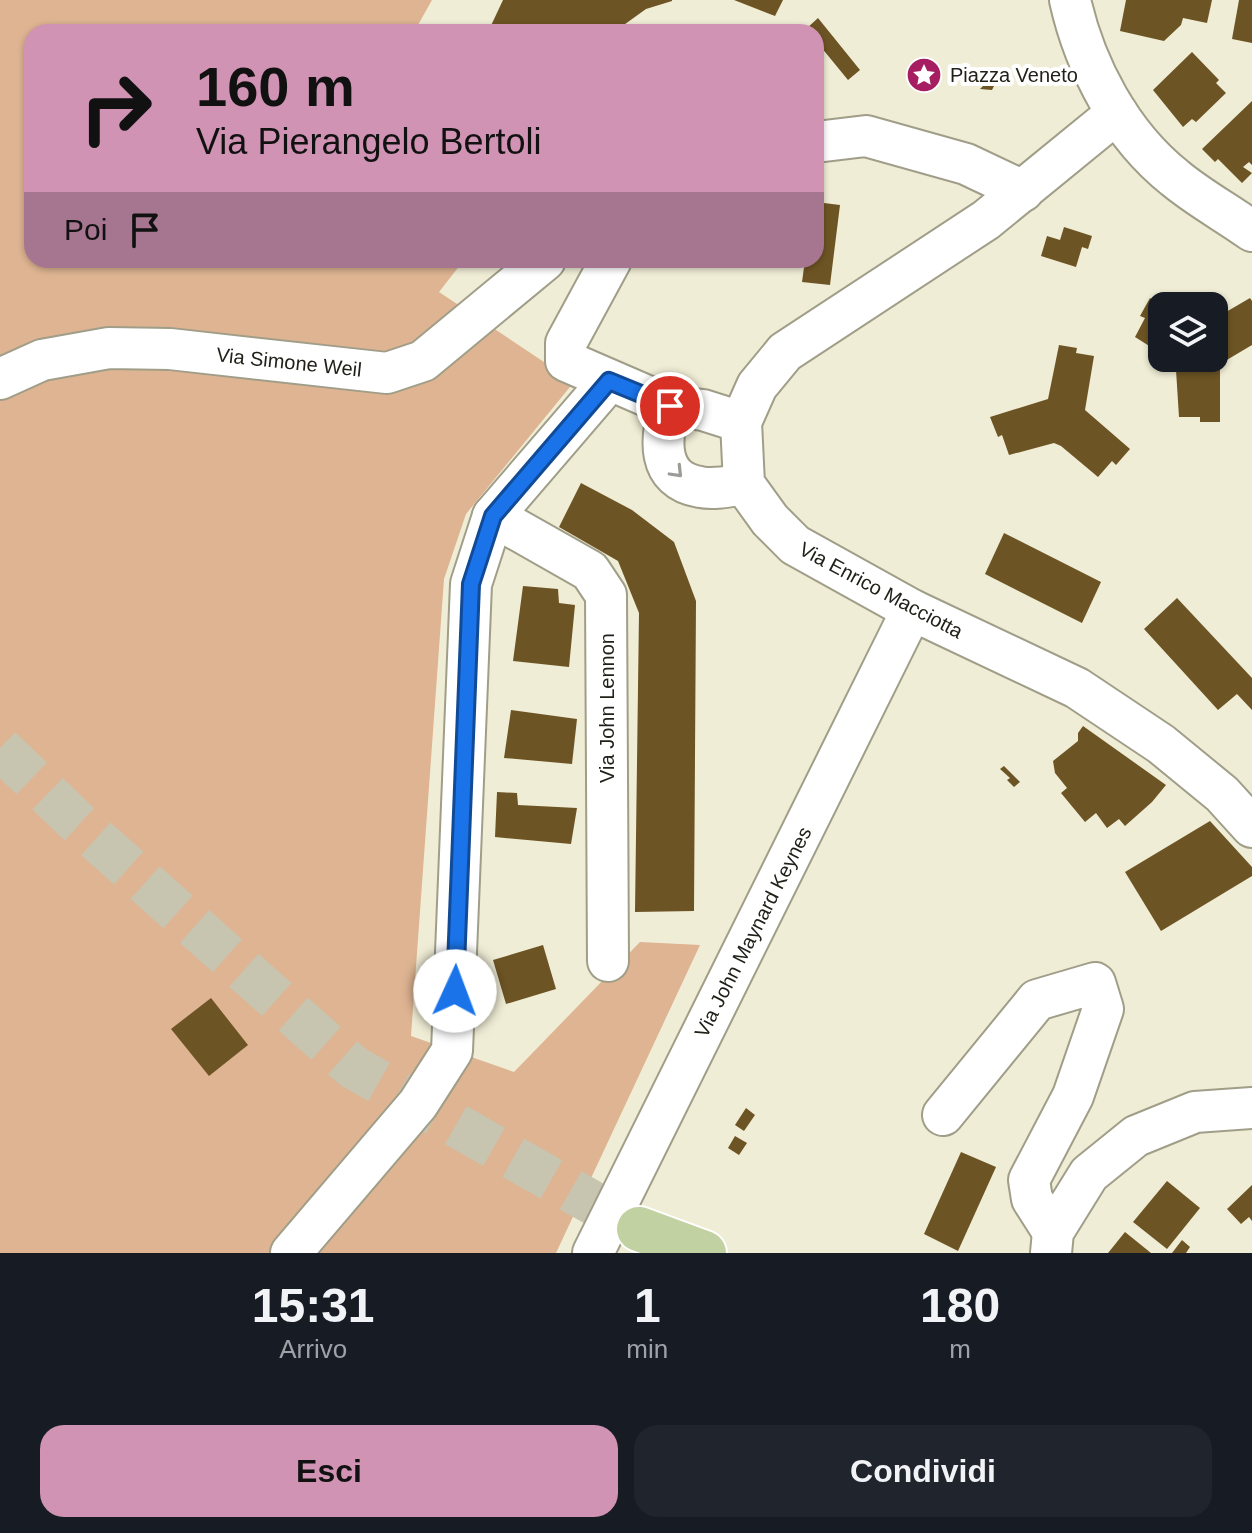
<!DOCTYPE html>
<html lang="it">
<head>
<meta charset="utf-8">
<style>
  :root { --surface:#171b24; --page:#20242c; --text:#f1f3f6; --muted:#9ea1a6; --accent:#d093b3 }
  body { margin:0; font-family:Helvetica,sans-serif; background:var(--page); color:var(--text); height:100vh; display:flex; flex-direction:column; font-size:30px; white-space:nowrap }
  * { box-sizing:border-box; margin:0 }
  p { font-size:26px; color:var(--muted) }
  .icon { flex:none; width:44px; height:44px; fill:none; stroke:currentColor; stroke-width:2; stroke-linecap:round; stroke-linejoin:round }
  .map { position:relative; height:1253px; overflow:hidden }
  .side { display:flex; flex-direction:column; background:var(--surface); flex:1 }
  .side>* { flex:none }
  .hud { position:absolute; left:24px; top:24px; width:800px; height:244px; border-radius:24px; box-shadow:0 2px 6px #0004; background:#d093b3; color:#111; overflow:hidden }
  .controls { position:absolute; left:1148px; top:292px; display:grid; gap:16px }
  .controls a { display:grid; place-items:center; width:80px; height:80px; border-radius:16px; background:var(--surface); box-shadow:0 2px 6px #0004; font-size:40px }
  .pin { position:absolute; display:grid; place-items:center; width:68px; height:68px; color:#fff; margin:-34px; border:4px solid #fff; border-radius:50%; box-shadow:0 2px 8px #0007 }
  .me { position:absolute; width:88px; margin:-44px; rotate:2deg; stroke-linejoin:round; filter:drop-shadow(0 0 6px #0008) }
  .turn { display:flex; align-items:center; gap:28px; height:168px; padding:0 40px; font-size:36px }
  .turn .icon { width:104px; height:104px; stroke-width:2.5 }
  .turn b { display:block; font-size:56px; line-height:68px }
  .then { display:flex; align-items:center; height:76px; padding:0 40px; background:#0003; gap:16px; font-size:30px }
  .eta { display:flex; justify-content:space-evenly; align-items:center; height:136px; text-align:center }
  .eta b { font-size:48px; font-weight:800; line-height:56px }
  .primary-button { display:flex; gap:16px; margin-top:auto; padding:16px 40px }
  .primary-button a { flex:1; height:92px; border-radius:24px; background:var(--accent); color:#111; font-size:32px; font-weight:800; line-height:92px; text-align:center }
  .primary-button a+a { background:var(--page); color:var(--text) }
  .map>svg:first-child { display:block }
  .green { fill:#deb492 }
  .building { fill:#6d5424 }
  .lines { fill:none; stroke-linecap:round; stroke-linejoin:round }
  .major-tunnel { stroke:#c7c4b0; stroke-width:44; stroke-dasharray:44 22; stroke-linecap:butt }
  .minor-casing { stroke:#a09e88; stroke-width:44 }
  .major-casing { stroke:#fff; stroke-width:48 }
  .minor { stroke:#fff; stroke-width:40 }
  .major { stroke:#c1d1a1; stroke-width:44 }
  .oneway { stroke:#9c9b98 }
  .route-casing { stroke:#114b97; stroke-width:20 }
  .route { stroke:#1a73e8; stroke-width:14 }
  .labels { text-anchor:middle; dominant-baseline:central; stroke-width:8; stroke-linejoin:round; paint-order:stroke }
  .poi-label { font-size:20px; fill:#222119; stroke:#fff; text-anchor:start }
  .street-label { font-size:20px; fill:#222119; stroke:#fff }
</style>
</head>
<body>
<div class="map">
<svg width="1252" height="1253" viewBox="0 0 1252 1253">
  <rect width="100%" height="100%" fill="#f0edd6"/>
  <path class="green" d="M0 0H432L414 32H32V260H464L439 292 574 382 466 514 444 579 411 1036 514 1072 640 942 700 945 556 1253H0Z"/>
  <g class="building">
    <path d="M503 0H672V1L646 9 614 32H488Z"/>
    <path d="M734 0H783L775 16Z"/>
    <path d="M1126 0H1212L1207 23 1183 18 1181 25 1164 41 1120 31Z"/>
    <path d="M1239 0H1252V43L1232 39Z"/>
    <path d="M818 18 860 70 848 80 816 41V32H808L806 29Z"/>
    <path d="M1192 52 1219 80 1216 83 1226 93 1196 122 1192 119 1183 127 1153 90Z"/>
    <path d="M988 81 995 84 992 90 980 89Z"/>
    <path d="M1252 101V165L1249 162 1243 167 1252 173 1242 183 1218 159 1215 162 1202 149Z"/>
    <path d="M816 202 840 205 830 285 802 282 805 260H816Z"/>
    <path d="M1064 227 1092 236 1088 249 1082 247 1076 267 1041 256 1047 236 1060 240Z"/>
    <path d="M1150 298 1162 305V354L1135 337 1145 318 1140 316Z"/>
    <path d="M1250 298 1252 301V345L1220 364V422H1200V417H1179L1176 370 1174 362 1168 358H1214V319Z"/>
    <path d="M1059 345 1077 348 1076 353 1094 356 1085 410 1130 449 1116 465 1112 461 1098 477 1061 446 1054 443 1009 455 1002 435 998 437 990 417 1048 399Z"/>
    <path d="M581 483 632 510 674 542 696 601 694 911 635 912 639 613 618 561 559 527Z"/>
    <path d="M1004 533 1101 582 1082 623 985 574Z"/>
    <path d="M523 586 558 589 559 603 575 605 569 667 513 661Z"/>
    <path d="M1177 598 1252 678V710L1237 694 1218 710 1144 629Z"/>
    <path d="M511 710 577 719 572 764 504 758Z"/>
    <path d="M1083 726 1166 785 1152 802 1125 826 1119 819 1107 828 1096 813 1085 822 1061 793 1067 788 1055 773 1053 761 1078 741V733Z"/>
    <path d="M1004 766 1020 782 1014 787 1007 780 1010 778 1000 769Z"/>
    <path d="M497 792 517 793 518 805 577 808 571 844 495 837Z"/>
    <path d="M1210 821 1252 867V876L1161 931 1125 872Z"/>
    <path d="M543 945 556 989 506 1004 493 960Z"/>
    <path d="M211 998 248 1045 209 1076 171 1029Z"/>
    <path d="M746 1108 755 1115 744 1131 735 1125Z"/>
    <path d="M735 1136 747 1143 739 1155 728 1148Z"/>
    <path d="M961 1152 996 1167 958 1251 924 1234Z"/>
    <path d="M1167 1181 1200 1208 1167 1249 1133 1222Z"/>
    <path d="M1252 1185V1221L1249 1217 1241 1224 1227 1209Z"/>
    <path d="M1125 1232 1151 1253H1108Z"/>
    <path d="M1182 1240 1190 1247 1186 1253H1172Z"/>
  </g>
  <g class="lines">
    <path class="major-tunnel" d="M0 748 79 824 353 1067 639 1229"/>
    <defs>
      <g id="minor">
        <path d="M1070 0C1085 67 1121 135 1175 178 1199 198 1227 213 1252 231"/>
        <path d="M1117 113 986 220 785 352 757 386 741 422 744 484 770 520 795 545 912 610 1077 688 1161 744 1222 794 1252 827"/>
        <path d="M816 142 866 136 966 164 1023 191"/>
        <path d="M611 260 566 343V361L670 406 703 410 741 422"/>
        <path d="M0 379 42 360 109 348 170 349 387 373 423 361 545 260"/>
        <path d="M670 406C660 438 656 480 700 487 715 490 730 486 744 484"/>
        <path d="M493 516 590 571 606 595 608 961"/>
        <path d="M943 1115 1037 1000 1095 983 1103 1009 1073 1096 1029 1180 1032 1199 1053 1232"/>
        <path d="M291 1253 418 1104 452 1051 471 584 493 516 609 381"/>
        <path d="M593 1253 912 610"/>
        <path d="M1051 1253 1053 1232 1089 1174 1136 1136 1195 1112 1252 1108"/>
      </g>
      <path id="major" d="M639 1229 704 1253"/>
    </defs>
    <use href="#minor" class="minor-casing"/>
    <use href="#major" class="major-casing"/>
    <use href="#minor" class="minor"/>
    <use href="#major" class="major"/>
  </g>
  <defs><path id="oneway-chevron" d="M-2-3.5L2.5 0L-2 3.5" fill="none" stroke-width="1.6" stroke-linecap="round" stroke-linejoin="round" transform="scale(2)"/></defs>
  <use class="oneway" href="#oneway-chevron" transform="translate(677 472) rotate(46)"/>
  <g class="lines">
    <defs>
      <path id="route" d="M455 991 471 584 493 516 609 381 670 406"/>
    </defs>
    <use href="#route" class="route-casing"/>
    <use href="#route" class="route"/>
  </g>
  <defs>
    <symbol id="sight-disc" viewBox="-11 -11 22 22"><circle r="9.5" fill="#a71d62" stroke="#fff"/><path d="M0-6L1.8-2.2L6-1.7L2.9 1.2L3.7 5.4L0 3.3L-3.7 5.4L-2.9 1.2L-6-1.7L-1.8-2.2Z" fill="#fff"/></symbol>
  </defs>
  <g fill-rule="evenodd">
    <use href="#sight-disc" x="904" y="55" width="40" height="40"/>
  </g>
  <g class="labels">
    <g class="poi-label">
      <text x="950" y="75">Piazza Veneto</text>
    </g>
    <g class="street-label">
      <text transform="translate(289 362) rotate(6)">Via Simone Weil</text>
      <text transform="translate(881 590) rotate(28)">Via Enrico Macciotta</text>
      <text transform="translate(607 708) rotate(-90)">Via John Lennon</text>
      <text transform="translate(753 932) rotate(-63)">Via John Maynard Keynes</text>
    </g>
  </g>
</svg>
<div class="controls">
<a><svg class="icon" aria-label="layers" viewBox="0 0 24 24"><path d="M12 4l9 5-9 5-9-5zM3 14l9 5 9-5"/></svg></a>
</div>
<div class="pin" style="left:670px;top:406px;background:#d93025"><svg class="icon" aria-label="arrive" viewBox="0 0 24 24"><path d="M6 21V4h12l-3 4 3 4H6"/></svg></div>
<svg class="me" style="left:455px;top:991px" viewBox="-20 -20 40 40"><circle r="19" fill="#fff"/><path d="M0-13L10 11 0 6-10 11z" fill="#1a73e8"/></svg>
<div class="hud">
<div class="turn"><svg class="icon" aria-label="right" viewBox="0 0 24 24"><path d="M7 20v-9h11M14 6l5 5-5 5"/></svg><div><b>160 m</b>Via Pierangelo Bertoli</div></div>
<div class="then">Poi<svg class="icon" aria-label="arrive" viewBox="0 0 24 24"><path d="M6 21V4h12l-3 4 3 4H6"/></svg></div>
</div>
</div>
<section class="side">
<div class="eta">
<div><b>15:31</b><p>Arrivo</p></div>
<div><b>1</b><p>min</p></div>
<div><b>180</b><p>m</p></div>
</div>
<div class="primary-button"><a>Esci</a><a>Condividi</a></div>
</section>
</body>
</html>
